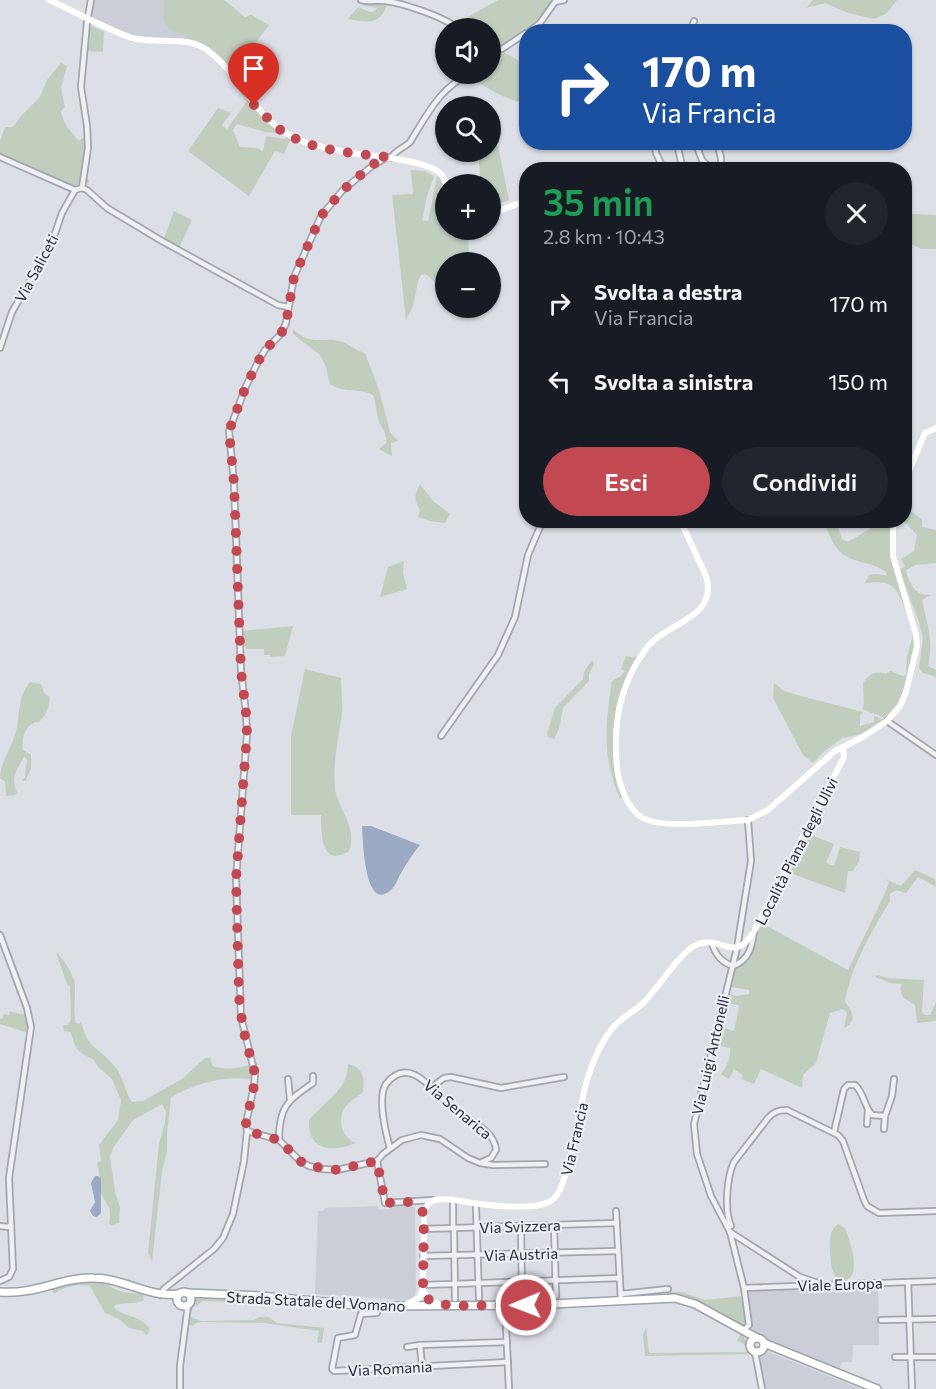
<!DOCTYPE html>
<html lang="it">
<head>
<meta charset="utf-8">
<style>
  :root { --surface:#171b24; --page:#20242c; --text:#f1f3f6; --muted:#9ea1a6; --accent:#c24951 }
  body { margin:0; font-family:Commissioner,sans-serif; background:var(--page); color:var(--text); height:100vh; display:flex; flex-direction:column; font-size:22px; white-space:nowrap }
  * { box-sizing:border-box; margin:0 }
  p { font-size:20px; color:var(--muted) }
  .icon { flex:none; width:33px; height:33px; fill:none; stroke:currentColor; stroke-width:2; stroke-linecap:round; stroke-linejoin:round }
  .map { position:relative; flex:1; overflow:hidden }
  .panel { position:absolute; left:519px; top:162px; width:393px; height:366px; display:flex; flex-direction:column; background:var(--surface); border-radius:24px; box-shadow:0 2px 4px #0004 }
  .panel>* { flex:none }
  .top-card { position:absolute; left:519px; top:24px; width:393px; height:126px; border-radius:24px; box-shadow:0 2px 4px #0004; background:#1a4fa0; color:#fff; overflow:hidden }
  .controls { position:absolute; left:435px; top:18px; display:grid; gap:12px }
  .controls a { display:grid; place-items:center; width:66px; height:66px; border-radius:50%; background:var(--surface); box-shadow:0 2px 4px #0004; font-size:30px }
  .pin { position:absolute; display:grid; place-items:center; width:51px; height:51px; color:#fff; margin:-62px -26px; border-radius:50% 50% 50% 0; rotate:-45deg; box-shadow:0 0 6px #0007 }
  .pin .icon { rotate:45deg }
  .me { position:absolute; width:66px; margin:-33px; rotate:269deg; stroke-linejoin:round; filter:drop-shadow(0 0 4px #0008) }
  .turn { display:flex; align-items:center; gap:21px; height:126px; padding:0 24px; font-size:27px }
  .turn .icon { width:78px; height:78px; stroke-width:2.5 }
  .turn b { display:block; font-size:42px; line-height:51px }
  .round { display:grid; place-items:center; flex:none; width:63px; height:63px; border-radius:32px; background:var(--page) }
  .summary { display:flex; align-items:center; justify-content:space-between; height:102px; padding:0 24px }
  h1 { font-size:36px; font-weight:600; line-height:45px; color:#1e9e55 }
  .primary-button { display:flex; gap:12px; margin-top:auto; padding:12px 24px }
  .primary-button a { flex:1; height:69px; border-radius:36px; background:var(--accent); color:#fff; font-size:24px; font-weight:600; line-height:69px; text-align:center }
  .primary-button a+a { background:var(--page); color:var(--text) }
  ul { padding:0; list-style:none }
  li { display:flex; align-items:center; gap:18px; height:78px; padding:0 24px }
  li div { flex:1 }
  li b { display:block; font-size:22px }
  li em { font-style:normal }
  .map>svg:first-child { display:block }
  .built { fill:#cbced6 }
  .green { fill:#c1cebe }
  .water { fill:#9aaac3 }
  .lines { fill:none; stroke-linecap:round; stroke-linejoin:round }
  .street-casing { stroke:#a2a6ae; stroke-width:8 }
  .primary-casing { stroke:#9da3b0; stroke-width:10 }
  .street { stroke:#eff0f4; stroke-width:4.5 }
  .secondary { stroke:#fff; stroke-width:6 }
  .primary { stroke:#fff; stroke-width:7 }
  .route { stroke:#c24951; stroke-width:10; stroke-dasharray:0 18 }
  .labels { text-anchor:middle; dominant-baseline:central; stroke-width:4.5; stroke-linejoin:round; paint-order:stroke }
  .street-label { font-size:15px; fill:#272d3a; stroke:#ebeef3 }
</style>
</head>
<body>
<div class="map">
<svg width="936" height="1389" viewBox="0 0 936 1389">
  <rect width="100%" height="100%" fill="#dcdfe5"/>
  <g class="built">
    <path d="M93 0H164L163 21 185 35 183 39 143 38 129 34 90 16Z"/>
    <path d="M390 1205H410L415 1208 416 1290 415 1295 411 1299 406 1300 315 1294 318 1211H322L325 1208 378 1206 379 1210 390 1209Z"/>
    <path d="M878 1286 879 1345H853L852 1362H843L839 1368 753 1333 748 1305V1290Z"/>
    <path d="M763 1351H766L861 1389H765L759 1357Z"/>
  </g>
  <g class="green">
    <path d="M164 0H224L245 17 251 15 269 25 252 48 238 81 221 61 183 39 185 35C175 34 169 29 163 21Z"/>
    <path d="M356 0 387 3C382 25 367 23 348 19L358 7 370 12 375 11 377 8 365 6Z"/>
    <path d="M498 0H556L535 24 502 46H491L490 28H483L475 21 470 23 465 28 458 25 464 19Z"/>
    <path d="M813 0H897L886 14 874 19 848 13 825 3 806 8Z"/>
    <path d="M88 25 104 31 103 52 86 51Z"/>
    <path d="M491 50 500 54 502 51 526 65V96L518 102 502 96 475 81 480 74H490Z"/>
    <path d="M61 63 67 66 61 88 65 107 61 111C63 124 71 132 79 141L82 138 86 139 83 174 87 176 89 182 85 185 79 183 77 189 0 156V141L5 127H13L21 116 40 97 47 80Z"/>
    <path d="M236 87 284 134 266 132 237 124 233 130 240 147 257 148 263 151 266 136 284 139 287 136 291 138 284 154 275 151 249 196 188 151 218 108 231 113 222 125 227 129 247 101Z"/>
    <path d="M496 145 498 146 509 200 491 207 490 184H481L478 152H490L491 149Z"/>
    <path d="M411 170 424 171 434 176 427 196 422 220 428 221 437 176 443 182 439 191 445 209 446 230H468L469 262H446L445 292C437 287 433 278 425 274L421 275 418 281 413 306 406 320 392 195 413 194Z"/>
    <path d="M174 211 192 220 178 250 163 241Z"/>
    <path d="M911 214 936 215V249H921L905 241Z"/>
    <path d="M293 329C313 348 323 335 343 342 352 346 356 351 365 353L379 390 390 432 398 441 391 443 392 456 379 449 386 443C387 434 384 432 380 424 376 416 377 404 373 395 362 388 345 394 330 384L326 367 320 355 293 334Z"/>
    <path d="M420 484 433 501 450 514 445 523 430 521 418 517 420 510C413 499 415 495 420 484Z"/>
    <path d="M905 499 906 508 922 519V527L936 530V563L916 565 906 570C909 583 915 596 931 595L922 600C927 625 934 640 928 666L936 670V677L923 673 919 668 923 638 918 619 899 570 905 566 901 559 914 551 917 535 904 521Z"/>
    <path d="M823 521H838L837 525 842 539 848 542 876 525 891 521C888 554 898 583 908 615 895 589 898 579 865 583L869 575 874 574 886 575 887 573C873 560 848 565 836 547 830 539 828 529 823 521Z"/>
    <path d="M404 561 403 573 407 589 380 597 388 567Z"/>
    <path d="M293 626 285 656 270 657V655H264V649H246V646H242V631Z"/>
    <path d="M914 631 916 646 899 705 888 719 862 709 864 704 863 683C869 674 876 670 886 674L890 671 903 676 906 675 907 657Z"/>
    <path d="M626 656 633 658 636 656 637 660C612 710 605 742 624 796L620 799C602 756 605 726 612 681L621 676 625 671 621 669Z"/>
    <path d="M592 660 594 664 589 674V681L563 708 559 729 554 739 548 737 547 734 555 708 583 679 584 672Z"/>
    <path d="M305 669 341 678C341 692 344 706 341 720 338 740 331 774 336 794 342 814 357 829 349 851 321 869 321 833 321 815H291V736Z"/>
    <path d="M30 682 41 684 44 693 50 697C49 705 47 714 41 720 34 726 40 719 32 724 24 729 21 741 23 750L31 755V769L25 781 21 780 25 778 27 759 24 757C17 769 10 778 17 792L15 795 6 796 5 782 0 778C0 764 9 752 14 738 21 719 16 699 30 682Z"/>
    <path d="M774 683 784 691 801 696 863 712 860 716V726L874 722V716L886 721 863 734 842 738 821 754 813 763 803 755 773 698Z"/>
    <path d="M809 834 834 844 826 863 834 866 840 847 860 852 859 861 853 871H848L845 893 790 873 792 868 803 860 797 858Z"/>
    <path d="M915 870 935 879 936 887 918 877 906 893 896 890 890 894V901C871 933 851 966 845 1002 852 1010 858 1022 844 1028L847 1013 843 1009 830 1013 816 1063 803 1075 802 1088 761 1069 754 1084 741 1079 743 1075 734 1069 729 1079 721 1074C727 1067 731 1057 730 1048L720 1046 715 1041 718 1026 734 1031 739 1008 738 1005 727 1003 728 993 736 996 749 994V990L730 987 735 970C756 957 749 942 762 925H765L848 970 885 893 889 882 885 879 901 886Z"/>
    <path d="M56 952C63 959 71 970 74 980 77 992 72 1009 76 1023L79 1024 81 1021C87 1050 101 1048 116 1068 124 1078 125 1093 132 1102L143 1101 182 1079 205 1058H210L213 1066C225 1070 237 1069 249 1065L252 1079C222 1076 197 1083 171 1097L167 1133V1151L162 1172 152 1261 148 1253 159 1144 165 1123 166 1112 162 1104 133 1120 113 1148 110 1157 115 1191 120 1208 119 1223 111 1225 109 1223C113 1203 105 1207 101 1192 99 1182 100 1172 97 1163L101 1161 99 1145 118 1120 121 1100 112 1079 98 1067 94 1060C79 1052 75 1051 71 1032L64 1031 63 1025H68L71 1019 70 987 67 984Z"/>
    <path d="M878 975 887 978 924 980 922 1012 925 1015H930L936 1002V1021L917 1023 915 1005 903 997 900 990 902 984 891 983 875 977Z"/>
    <path d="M10 1011 28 1016 29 1033 0 1024V1019L3 1018 4 1014 9 1015Z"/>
    <path d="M348 1064C363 1067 365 1078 363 1092 358 1097 352 1099 347 1105 336 1117 341 1137 356 1143 333 1153 307 1151 309 1120 323 1103 349 1089 348 1064Z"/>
    <path d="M838 1224 845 1228C849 1239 863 1276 845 1280 841 1280 838 1280 836 1278 830 1272 828 1238 832 1231 834 1227 835 1227 838 1224Z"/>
    <path d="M105 1280C113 1294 129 1292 143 1294L144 1300C135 1305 124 1302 115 1305L114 1308C124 1317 140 1315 149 1328L148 1334 146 1335 143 1331 129 1328 119 1319 105 1313 90 1286C78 1283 63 1287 54 1294L51 1289 80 1281Z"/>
    <path d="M669 1292H682L705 1300 741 1296 746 1327 745 1328 691 1299 670 1295Z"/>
    <path d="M201 1297H248L275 1300 274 1304 253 1301 231 1302 203 1301 193 1308 190 1315 192 1318 202 1321 254 1320 260 1317H268L277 1323 324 1328 322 1343 317 1342 319 1331 264 1323 202 1322 196 1323 193 1326 187 1324C188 1312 188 1301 201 1297Z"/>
    <path d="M646 1327 649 1353 747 1352 746 1346 737 1340 741 1334 748 1342 752 1354 645 1356 643 1335Z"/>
  </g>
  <g class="water">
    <path d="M362 826H371L420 845C413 853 407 863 401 873 398 878 396 885 392 889 364 916 363 838 362 826Z"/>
    <path d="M95 1176H98L101 1179V1213L97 1217 93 1216 90 1211 95 1202 91 1183Z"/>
  </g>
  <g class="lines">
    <defs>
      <g id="street">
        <path d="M361 0C369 2 377 0 385 1 403 3 444 17 457 28"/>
        <path d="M529 32 540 23 555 2 564 0"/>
        <path d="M690 32 694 21"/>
        <path d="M490 48 502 49 526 33"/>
        <path d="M655 142 656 153 664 170"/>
        <path d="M678 142V148L683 170"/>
        <path d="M695 142 702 160 712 170"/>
        <path d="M0 157 75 190 82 188 87 190 107 208 162 241 278 305 288 307"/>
        <path d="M391 158C395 150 404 148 410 142 427 115 440 87 470 74"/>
        <path d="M716 170 721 165V158L717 142"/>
        <path d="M82 188 88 148 87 126 81 87 87 22 91 0"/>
        <path d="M0 348 12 312 52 242 62 213 75 190"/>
        <path d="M887 721 936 755"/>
        <path d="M441 736 498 655 515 617 528 555 543 520"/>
        <path d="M0 935 27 1008 31 1027 9 1178 13 1269 9 1277 0 1281"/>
        <path d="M712 944C716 955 721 962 733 966 749 960 752 947 754 932"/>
        <path d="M288 1079 290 1099"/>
        <path d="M432 1087 444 1078 451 1077 501 1088 564 1077"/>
        <path d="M867 1124 868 1110"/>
        <path d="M884 1129 885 1116"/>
        <path d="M247 1131 279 1140 300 1161 309 1166 322 1169 337 1170 377 1161 383 1154 402 1140 421 1135 440 1139 468 1158 480 1163 493 1165 545 1164"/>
        <path d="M834 1132 844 1089 848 1085H855C864 1093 864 1106 872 1115L885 1116 892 1096 894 1079"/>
        <path d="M279 1140C279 1107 287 1101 313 1083V1076"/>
        <path d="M390 1148C386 1134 377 1097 386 1084 411 1052 436 1096 454 1110 468 1120 495 1130 496 1150L491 1158 482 1162"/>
        <path d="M377 1161 385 1203 432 1200"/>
        <path d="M453 1204V1228"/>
        <path d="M476 1208 479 1298"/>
        <path d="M616 1211 621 1301"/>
        <path d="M554 1225 556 1296"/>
        <path d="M0 1226 8 1227 11 1225"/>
        <path d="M521 1226 522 1297"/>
        <path d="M731 1226C724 1211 727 1176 734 1162L768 1118C774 1112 778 1110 787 1110L838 1135 843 1141 864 1200 867 1206 879 1213 936 1211"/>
        <path d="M423 1229 617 1223"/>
        <path d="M454 1230 455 1299"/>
        <path d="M730 1232 800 1277 818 1283"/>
        <path d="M423 1256 618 1251"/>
        <path d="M908 1282 912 1389"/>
        <path d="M423 1285 620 1278"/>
        <path d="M744 1288 936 1281"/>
        <path d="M621 1294 668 1289"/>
        <path d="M160 1295 164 1289 214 1249 223 1238 233 1214 244 1161 247 1131 246 1123 254 1086 255 1074 241 1017 236 879 247 734 246 713 241 671 234 483 229 431 246 386 259 360 265 350 281 334 286 323 294 277 321 216 342 191 372 166 387 157"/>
        <path d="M379 1306 377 1313 361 1314 355 1335 338 1338 332 1369 334 1371 508 1362"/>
        <path d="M505 1306 509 1389"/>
        <path d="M507 1319 523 1305"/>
        <path d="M881 1320 936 1319"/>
        <path d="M743 1331 749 1325 744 1288 730 1232 711 1196 697 1154 694 1124 737 948 751 861 748 820"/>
        <path d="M407 1347 420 1345"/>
        <path d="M753 1349 756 1357 762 1389"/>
        <path d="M895 1357H936"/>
        <path d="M422 1366 420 1345 507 1342"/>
        <path d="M180 1389V1366L188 1305"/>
      </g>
      <g id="primary">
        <path d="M0 1292C36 1295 62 1277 93 1278 124 1278 148 1298 180 1294"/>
        <circle cx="184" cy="1299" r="7"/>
        <path d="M187 1293 260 1296 367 1306 532 1305 675 1298 695 1304 757 1338"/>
        <circle cx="757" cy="1345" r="7"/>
        <path d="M764 1343 877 1389"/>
      </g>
    </defs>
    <use href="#street" class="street-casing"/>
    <use href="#primary" class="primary-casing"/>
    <use href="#street" class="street"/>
    <g class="secondary">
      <path d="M49 0C74 11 107 30 132 38 155 44 185 36 204 48 243 73 255 127 307 143 321 147 336 150 351 153 371 156 425 160 440 173 443 176 445 180 446 184"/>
      <path d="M490 214 526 201"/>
      <path d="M904 483 925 433 936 428"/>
      <path d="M680 520 706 576C719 620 664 622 645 650 619 686 613 724 617 767 619 785 627 809 643 818 665 830 722 821 748 820L768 810 835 751 861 738 887 721 900 706 906 692 917 646 916 635 893 556V520"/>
      <path d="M423 1290 429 1300 439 1304"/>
      <path d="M405 1305 419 1298 423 1290 424 1213C425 1207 428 1202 435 1200 450 1197 466 1203 480 1204 497 1206 539 1210 552 1200 569 1189 579 1110 585 1088 590 1068 599 1046 611 1030 620 1018 632 1013 643 1003 658 989 681 950 698 944 722 935 734 965 754 931L844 757 843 747"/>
    </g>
    <use href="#primary" class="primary"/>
  </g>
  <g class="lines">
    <path class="route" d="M254 105C262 112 270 121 278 128 307 151 352 153 387 157L372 165 342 191 321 216 294 277 286 323 281 334 265 350 259 360 246 386 229 431 234 483 241 671 246 713 247 734 236 879 239 997 243 1029 255 1074 254 1086 246 1123 247 1131 279 1140 300 1161 309 1166 337 1170 377 1161 385 1203 410 1202 424 1213 423 1290 429 1300 450 1306 526 1305"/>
  </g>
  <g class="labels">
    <g class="street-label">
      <text transform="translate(36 268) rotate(-62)">Via Saliceti</text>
      <text transform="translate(796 851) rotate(-63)">Località Piana degli Ulivi</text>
      <text transform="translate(710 1055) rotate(-77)">Via Luigi Antonelli</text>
      <text transform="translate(458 1109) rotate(40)">Via Senarica</text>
      <text transform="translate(574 1139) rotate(-77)">Via Francia</text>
      <text transform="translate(520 1226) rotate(-2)">Via Svizzera</text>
      <text transform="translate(521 1254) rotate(-2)">Via Austria</text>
      <text transform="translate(840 1284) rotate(-2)">Viale Europa</text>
      <text transform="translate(316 1301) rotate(3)">Strada Statale del Vomano</text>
      <text transform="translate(390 1368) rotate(-3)">Via Romania</text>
    </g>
  </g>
</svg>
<div class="controls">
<a><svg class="icon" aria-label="sound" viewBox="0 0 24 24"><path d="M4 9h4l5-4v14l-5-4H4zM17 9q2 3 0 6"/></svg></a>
<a><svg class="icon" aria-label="search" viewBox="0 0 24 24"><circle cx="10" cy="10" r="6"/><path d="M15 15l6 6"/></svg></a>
<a>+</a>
<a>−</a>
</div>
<div class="pin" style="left:254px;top:105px;background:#d93025"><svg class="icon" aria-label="arrive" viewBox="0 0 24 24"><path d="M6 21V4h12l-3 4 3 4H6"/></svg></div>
<svg class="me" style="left:526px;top:1305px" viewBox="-20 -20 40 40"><circle r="17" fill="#c24951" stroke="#fff" stroke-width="3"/><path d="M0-11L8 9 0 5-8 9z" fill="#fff"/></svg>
<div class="top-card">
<div class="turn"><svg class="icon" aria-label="right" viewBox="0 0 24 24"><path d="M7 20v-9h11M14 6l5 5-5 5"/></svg><div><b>170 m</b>Via Francia</div></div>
</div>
<section class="panel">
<div class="summary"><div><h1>35 min</h1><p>2.8 km · 10:43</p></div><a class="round"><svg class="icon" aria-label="close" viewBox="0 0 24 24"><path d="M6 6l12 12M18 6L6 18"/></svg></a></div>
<ul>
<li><svg class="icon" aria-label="right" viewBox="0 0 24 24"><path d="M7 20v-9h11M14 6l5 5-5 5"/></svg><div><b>Svolta a destra</b><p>Via Francia</p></div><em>170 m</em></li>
<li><svg class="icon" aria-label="left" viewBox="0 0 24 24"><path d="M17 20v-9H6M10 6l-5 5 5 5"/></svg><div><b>Svolta a sinistra</b></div><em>150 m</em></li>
</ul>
<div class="primary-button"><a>Esci</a><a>Condividi</a></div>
</section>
</div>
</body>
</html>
